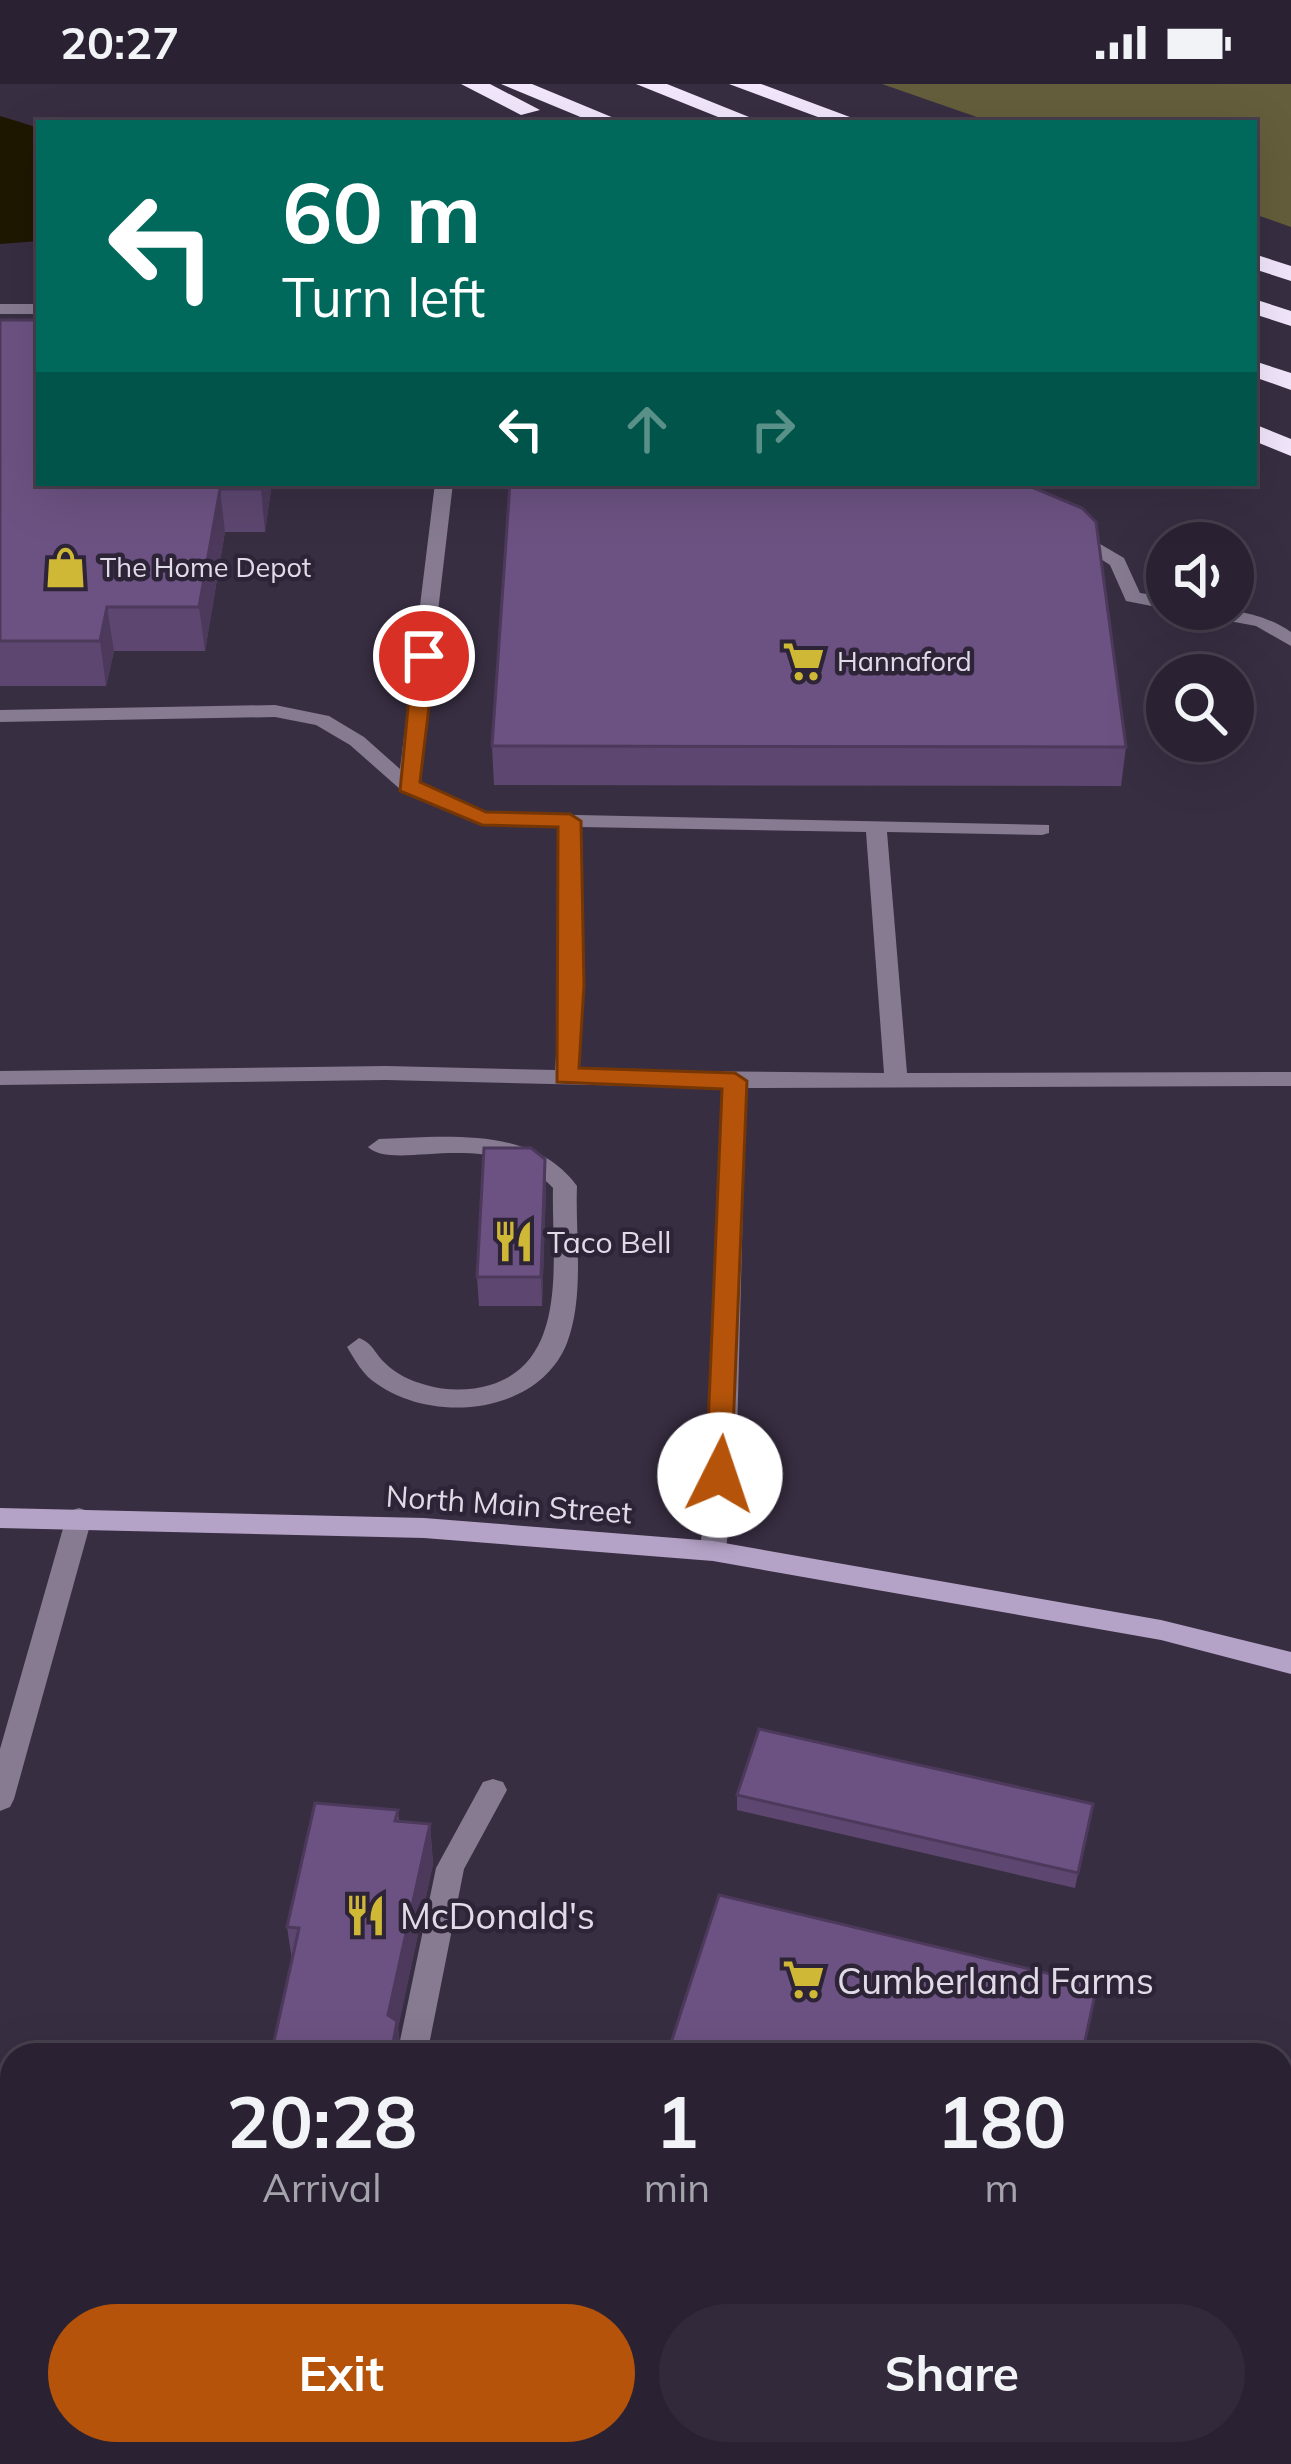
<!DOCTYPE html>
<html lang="en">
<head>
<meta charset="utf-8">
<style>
  :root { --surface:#2a2232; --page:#322a3a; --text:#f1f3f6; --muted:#a5a4ac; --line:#463f4d; --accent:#b45309 }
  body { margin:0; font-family:Mulish,sans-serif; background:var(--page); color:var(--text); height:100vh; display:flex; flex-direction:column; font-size:45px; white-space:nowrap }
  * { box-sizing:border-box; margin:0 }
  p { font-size:39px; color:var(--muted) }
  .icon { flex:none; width:66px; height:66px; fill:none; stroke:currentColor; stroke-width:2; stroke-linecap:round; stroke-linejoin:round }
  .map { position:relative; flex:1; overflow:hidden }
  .sheet { position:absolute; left:0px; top:1959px; width:1293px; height:423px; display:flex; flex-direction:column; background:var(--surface); border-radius:36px 36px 0 0; box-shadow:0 12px 48px #0002,0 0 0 3px var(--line) }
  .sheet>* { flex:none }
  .guide { position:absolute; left:36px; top:36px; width:1221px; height:366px; border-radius:0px; box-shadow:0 12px 48px #0002,0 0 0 3px var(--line); background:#00695c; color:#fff; overflow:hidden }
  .buttons { position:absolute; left:1146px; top:438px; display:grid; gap:24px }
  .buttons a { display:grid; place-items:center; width:108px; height:108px; border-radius:50%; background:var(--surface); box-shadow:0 12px 48px #0002,0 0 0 3px var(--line); font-size:60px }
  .pin { position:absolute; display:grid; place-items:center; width:102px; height:102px; color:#fff; margin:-51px; border:6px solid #fff; border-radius:50%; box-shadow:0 3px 12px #0007 }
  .me { position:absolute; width:132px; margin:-66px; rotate:4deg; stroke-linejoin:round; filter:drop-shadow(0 0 9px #0008) }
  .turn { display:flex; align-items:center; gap:42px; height:252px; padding:0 48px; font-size:54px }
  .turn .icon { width:156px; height:156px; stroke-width:2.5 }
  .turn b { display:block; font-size:84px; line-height:102px }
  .lanes { display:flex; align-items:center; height:114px; padding:0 48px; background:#0003; justify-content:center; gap:60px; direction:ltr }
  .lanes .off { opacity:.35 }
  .eta { display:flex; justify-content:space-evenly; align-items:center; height:204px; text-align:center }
  .eta b { font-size:72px; font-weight:700; line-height:84px }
  .button { display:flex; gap:24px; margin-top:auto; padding:24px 48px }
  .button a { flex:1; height:138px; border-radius:72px; background:var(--accent); color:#fff; font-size:48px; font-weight:700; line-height:138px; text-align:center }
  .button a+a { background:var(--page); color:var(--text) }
  .status { display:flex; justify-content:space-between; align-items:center; height:84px; padding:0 60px; background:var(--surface); direction:ltr }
  .status svg { height:33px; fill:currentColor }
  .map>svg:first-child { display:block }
  .green { fill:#655e3c }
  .water { fill:#1e1800 }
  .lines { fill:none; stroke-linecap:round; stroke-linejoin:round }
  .service { fill:#867b91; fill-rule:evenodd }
  .secondary { fill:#b5a3c7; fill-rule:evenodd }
  .motorway { fill:#f2e6fd; fill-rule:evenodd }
  .wall { fill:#5d4770 }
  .shaded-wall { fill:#4c395b }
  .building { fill:#6c5282; stroke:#4c395b; stroke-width:3 }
  .route { fill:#b45309; stroke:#753606; stroke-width:3 }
  .labels { text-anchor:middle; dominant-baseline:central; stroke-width:9; stroke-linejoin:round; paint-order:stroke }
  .far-poi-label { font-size:27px; fill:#e1dae7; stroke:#2e2437; text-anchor:start }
  .poi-label { font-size:30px; fill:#e1dae7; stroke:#2e2437; text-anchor:start }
  .street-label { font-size:30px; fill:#e1dae7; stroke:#2e2437 }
  .near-poi-label { font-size:36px; fill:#e1dae7; stroke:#2e2437; text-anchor:start }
</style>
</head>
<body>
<div class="status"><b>20:27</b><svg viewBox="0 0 49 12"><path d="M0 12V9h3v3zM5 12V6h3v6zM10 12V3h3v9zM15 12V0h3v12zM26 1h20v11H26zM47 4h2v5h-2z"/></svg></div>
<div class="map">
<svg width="1291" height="2380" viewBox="0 0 1291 2380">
  <rect width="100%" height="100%" fill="#382e42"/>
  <path class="green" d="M882 0H1291V143L1254 130V39H994Z"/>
  <path class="water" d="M0 32 39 44V157L0 160Z"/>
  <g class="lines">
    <g class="service">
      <rect x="0" y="220" width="39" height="10"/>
      <path d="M435 399H453L418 699 485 729 1049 741V749L1042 751 887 748 907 989 1291 988V1002L746 1004 737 1352 726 1467 722 1474H704L700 1467 711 1352 724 1004 386 996 0 1001V987L386 982 555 986 561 901 560 742 475 739 401 706 350 661 316 641 275 633 0 638V626L275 621 329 632 364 653 400 685ZM580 743 866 748 884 989 578 986 583 901Z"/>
      <path d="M1071 443 1124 474 1140 509 1167 513V525L1126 517 1110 481 1065 452 1062 448Z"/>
      <path d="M1188 525C1226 525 1258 526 1291 548V562L1256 542 1197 531Z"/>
      <path d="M427 1053C482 1052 542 1054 577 1102 575 1151 585 1212 567 1259 538 1333 424 1342 368 1293 360 1285 353 1273 347 1263L359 1254C373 1259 375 1270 385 1279 396 1290 411 1297 426 1301 446 1307 470 1307 490 1301 571 1277 551 1169 553 1104 494 1040 394 1089 368 1063L379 1055Z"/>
      <path d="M79 1424 88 1427 92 1434 14 1715 10 1723 0 1727V1665L66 1434 70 1427Z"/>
      <path d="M493 1695 503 1698 507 1706 464 1785 427 1971H397L436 1784 483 1698Z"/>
    </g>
    <path class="secondary" d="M0 1424 424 1434 713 1457 1161 1536 1291 1568V1590L1161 1556 713 1477 424 1454 0 1444Z"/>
    <g class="motorway">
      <path d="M461 0H490L540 26 521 31Z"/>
      <path d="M501 0H532L626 39H595Z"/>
      <path d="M636 0H667L764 39H733Z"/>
      <path d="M729 0H761L866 39H834Z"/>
      <path d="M1254 170 1291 182V197L1254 185Z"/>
      <path d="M1254 215 1291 227V242L1254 230Z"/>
      <path d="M1254 277 1291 289V306L1254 293Z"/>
      <path d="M1254 340 1291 355V372L1254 357Z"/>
    </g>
  </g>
  <g class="wall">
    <path d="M0 236 39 399H272L265 448H225L205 567H114L106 602H0Z"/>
    <path d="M492 662 1126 663 1121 702 494 701Z"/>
    <path d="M546 1104 542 1222H479L477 1193Z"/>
    <path d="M737 1711 1093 1720 1075 1804 737 1726Z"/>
    <path d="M398 1726 399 1737 430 1740 433 1780 398 1944 401 1971H271L292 1876 287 1843Z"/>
  </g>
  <g class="shaded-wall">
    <path d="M262 399H272L265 448 261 405Z"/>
    <path d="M220 405 225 448 205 567 199 523Z"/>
    <path d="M107 523 114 567 106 602 100 557Z"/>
    <path d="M545 1075 546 1104 542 1222 541 1193Z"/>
    <path d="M430 1740 433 1780 398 1944 401 1971H391L388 1931Z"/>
  </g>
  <g class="building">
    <path d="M0 236H39V399H262L261 405H220L199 523H107L100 557H0Z"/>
    <path d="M510 399H1022L1082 424 1096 438 1126 663 492 662Z"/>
    <path d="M484 1064H531L545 1075 541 1193H477Z"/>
    <path d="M759 1645 1093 1720 1078 1789 737 1711Z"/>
    <path d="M315 1719 398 1726 395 1737 430 1740 388 1931 397 1937 391 1971H271L299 1844 287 1843Z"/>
    <path d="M719 1811 1097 1901 1082 1971H667Z"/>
  </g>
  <path class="route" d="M424 566 435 572 420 698 486 728 570 730 581 737 584 901 579 984 735 989 747 997 731 1398H710L706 1391 722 1005 557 998 558 743 482 741 400 707 413 572Z"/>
  <defs>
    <symbol id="shop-bare" viewBox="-9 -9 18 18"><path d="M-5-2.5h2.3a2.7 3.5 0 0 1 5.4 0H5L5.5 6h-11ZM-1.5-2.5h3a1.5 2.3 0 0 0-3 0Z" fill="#d0b837" stroke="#2e2437" stroke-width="2.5" paint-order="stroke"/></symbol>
    <symbol id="supermarket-bare" viewBox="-9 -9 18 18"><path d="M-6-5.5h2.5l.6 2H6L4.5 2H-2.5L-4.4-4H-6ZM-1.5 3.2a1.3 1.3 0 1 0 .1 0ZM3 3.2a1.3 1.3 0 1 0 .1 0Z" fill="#d0b837" stroke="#2e2437" stroke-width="2.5" paint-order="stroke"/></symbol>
    <symbol id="restaurant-bare" viewBox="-9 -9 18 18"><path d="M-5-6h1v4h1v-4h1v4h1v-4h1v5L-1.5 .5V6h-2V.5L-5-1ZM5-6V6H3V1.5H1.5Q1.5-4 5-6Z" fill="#d0b837" stroke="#2e2437" stroke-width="2.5" paint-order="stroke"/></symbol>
  </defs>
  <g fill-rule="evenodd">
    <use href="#shop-bare" x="36" y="454" width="59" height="59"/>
    <use href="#supermarket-bare" x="774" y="548" width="59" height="59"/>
    <use href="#restaurant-bare" x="484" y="1128" width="59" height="59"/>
    <use href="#restaurant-bare" x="336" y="1802" width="59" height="59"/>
    <use href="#supermarket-bare" x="774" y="1866" width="59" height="59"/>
  </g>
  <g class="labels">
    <g class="far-poi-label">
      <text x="100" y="483">The Home Depot</text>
      <text x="837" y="577">Hannaford</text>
    </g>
    <g class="poi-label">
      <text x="547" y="1158">Taco Bell</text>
    </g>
    <g class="street-label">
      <text transform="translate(509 1420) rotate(4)">North Main Street</text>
    </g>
    <g class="near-poi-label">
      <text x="400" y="1831">McDonald's</text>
      <text x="837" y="1896">Cumberland Farms</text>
    </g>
  </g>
</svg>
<div class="buttons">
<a><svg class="icon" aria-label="sound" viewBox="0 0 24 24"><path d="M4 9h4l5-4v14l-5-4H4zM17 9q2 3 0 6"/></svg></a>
<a><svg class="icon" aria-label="search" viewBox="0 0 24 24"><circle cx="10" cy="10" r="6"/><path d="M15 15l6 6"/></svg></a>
</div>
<div class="pin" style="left:424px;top:572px;background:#d93025"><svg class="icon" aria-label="arrive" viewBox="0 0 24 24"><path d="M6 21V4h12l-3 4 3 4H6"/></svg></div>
<svg class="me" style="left:720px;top:1391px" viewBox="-20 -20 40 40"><circle r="19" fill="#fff"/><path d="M0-13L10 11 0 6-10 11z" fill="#b45309"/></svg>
<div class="guide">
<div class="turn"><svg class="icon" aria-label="left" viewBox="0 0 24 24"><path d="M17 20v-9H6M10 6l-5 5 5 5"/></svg><div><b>60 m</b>Turn left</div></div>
<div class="lanes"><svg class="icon" aria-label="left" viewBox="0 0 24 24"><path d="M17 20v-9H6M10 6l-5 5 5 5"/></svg><svg class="icon off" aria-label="ahead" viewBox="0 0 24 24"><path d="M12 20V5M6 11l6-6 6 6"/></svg><svg class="icon off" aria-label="right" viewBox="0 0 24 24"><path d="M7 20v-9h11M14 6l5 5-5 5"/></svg></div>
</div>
<section class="sheet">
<div class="eta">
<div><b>20:28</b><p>Arrival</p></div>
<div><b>1</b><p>min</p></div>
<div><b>180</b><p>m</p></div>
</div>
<div class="button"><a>Exit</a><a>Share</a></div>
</section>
</div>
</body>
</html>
